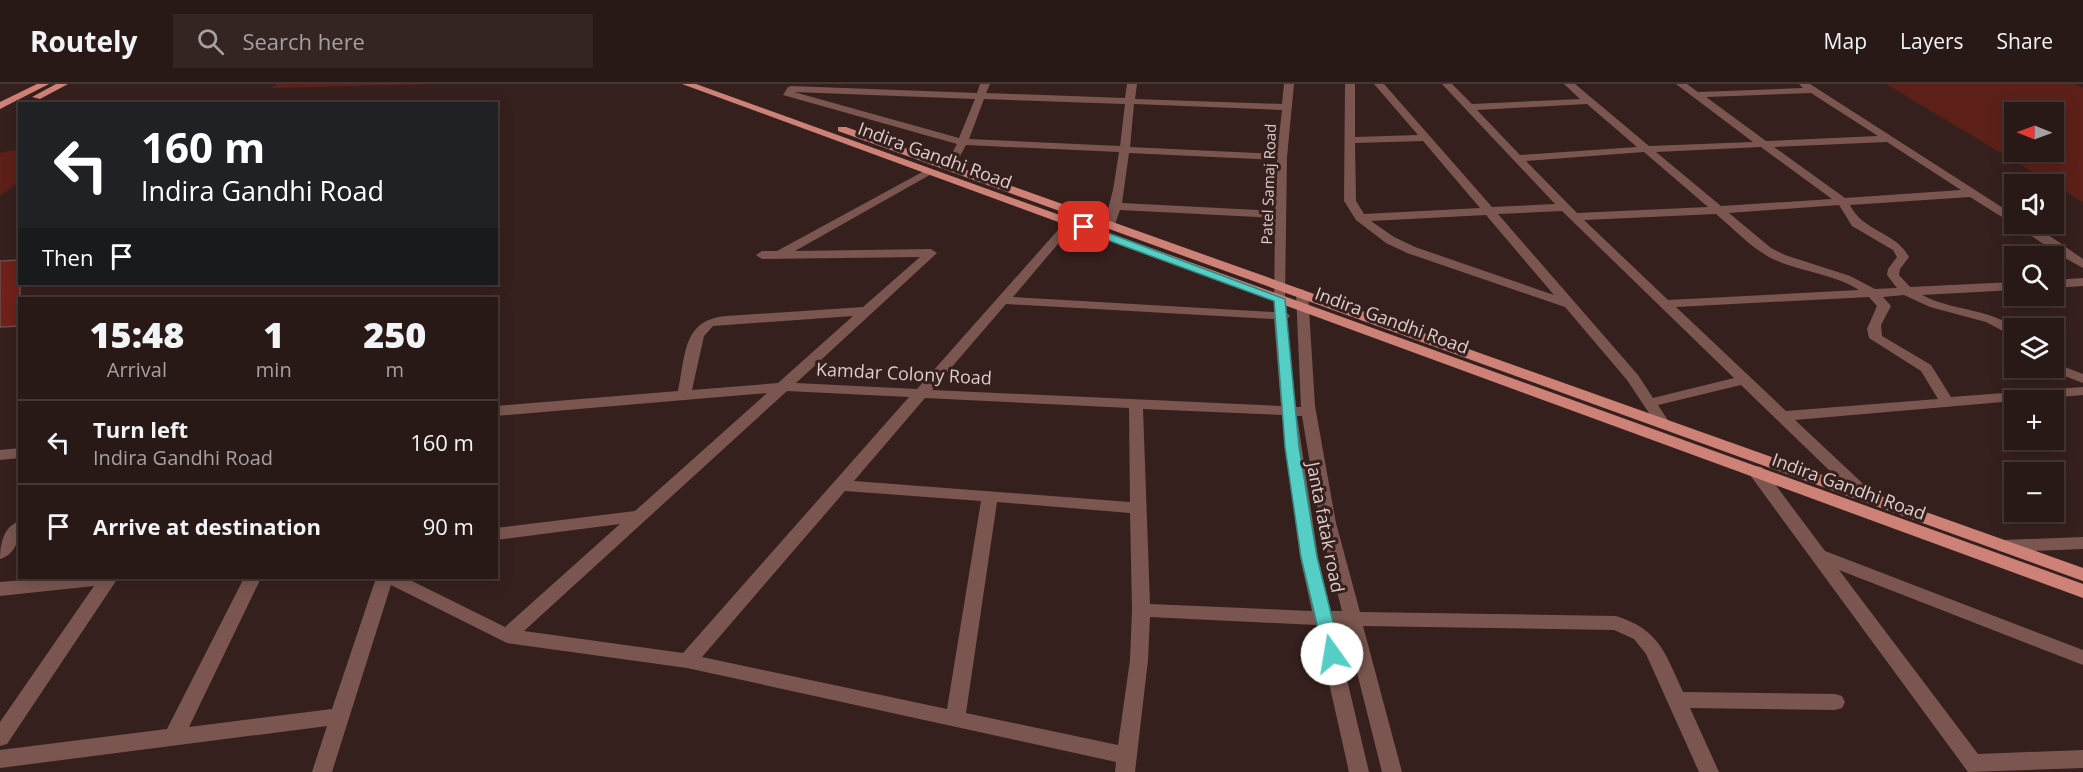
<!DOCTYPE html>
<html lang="en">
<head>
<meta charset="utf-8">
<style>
  :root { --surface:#281816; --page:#342523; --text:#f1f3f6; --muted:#a5a0a1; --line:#443735 }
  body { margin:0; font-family:"Open Sans",sans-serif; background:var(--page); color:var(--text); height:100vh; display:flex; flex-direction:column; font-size:22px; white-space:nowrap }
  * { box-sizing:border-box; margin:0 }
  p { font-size:20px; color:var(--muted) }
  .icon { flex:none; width:33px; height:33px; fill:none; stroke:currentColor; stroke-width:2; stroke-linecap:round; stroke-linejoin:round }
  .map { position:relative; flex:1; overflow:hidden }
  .sheet { position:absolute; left:18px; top:213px; width:480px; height:282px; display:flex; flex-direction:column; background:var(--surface); border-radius:0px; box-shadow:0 3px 15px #0003,0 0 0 2px var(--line) }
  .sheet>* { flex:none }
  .hud { position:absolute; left:18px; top:18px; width:480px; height:183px; border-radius:0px; box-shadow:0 3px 15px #0003,0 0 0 2px var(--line); background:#202124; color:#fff; overflow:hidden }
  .needle { width:39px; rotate:271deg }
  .controls { position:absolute; left:2004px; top:18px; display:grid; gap:12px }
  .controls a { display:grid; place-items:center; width:60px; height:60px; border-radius:0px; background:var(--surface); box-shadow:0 3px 15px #0003,0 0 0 2px var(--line); font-size:30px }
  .pin { position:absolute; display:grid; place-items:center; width:51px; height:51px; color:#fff; margin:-26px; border-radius:12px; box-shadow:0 3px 9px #0006 }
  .me { position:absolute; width:66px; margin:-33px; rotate:347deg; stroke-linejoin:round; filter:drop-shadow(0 0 4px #0008) }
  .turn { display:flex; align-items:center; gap:21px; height:126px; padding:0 24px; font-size:27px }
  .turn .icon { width:78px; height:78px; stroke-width:2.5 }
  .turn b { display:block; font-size:42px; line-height:51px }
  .then { display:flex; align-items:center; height:57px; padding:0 24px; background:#0003; gap:12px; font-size:22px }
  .eta { display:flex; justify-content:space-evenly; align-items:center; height:102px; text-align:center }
  .eta b { font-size:36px; font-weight:800; line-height:42px }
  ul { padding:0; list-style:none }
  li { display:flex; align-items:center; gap:18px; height:84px; padding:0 24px; border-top:2px solid var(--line) }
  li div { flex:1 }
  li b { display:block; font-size:22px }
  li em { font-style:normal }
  header { display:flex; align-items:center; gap:36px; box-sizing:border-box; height:84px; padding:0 30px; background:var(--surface); border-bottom:2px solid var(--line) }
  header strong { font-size:28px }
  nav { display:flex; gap:33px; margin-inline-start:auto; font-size:21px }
  .search { width:420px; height:54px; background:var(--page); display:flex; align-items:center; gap:15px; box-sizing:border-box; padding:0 21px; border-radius:0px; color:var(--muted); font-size:22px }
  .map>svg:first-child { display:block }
  .green { fill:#5d2019; fill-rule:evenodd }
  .building { fill:#702119; stroke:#684f4b; stroke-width:1.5 }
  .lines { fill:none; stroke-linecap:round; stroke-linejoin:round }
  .minor { fill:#7b5650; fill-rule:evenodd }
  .major { fill:#ce8277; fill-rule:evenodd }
  .route { fill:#55cec5; stroke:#378680; stroke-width:1.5 }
  .labels { text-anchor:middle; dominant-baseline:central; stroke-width:6; stroke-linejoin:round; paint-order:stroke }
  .far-street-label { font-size:15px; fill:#ddcdcb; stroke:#36201d }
  .street-label { font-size:18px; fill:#ddcdcb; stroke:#36201d }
</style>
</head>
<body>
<header>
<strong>Routely</strong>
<div class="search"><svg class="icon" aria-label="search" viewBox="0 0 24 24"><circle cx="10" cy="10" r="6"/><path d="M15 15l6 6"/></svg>Search here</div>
<nav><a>Map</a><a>Layers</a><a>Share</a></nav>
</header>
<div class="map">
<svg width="2083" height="688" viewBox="0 0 2083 688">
  <rect width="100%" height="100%" fill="#36201d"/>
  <g class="green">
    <path d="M277 0H433L272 4Z"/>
    <path d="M1886 0H2075L2083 4V118ZM2014 28H2054V68H2014Z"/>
    <path d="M19 65V98L0 112V69Z"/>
  </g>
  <path class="building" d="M20 176V242L0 243V177Z"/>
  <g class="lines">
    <g class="minor">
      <path d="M980 0H990L986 9 1125 14 1127 0H1137L1135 15 1282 20 1284 0H1294L1287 73 1285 215 1287 229 1290 232 1287 235 1296 323H1301L1296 209 1302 205 1308 209 1315 322 1336 439 1360 528 1616 532C1660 546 1665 569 1683 608L1835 610 1842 612 1845 618 1842 624 1835 626 1690 624 1719 688H1699L1646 570 1634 555 1614 546 1363 542 1402 688H1382L1345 541H1334L1369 688H1349L1316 541 1150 533 1148 576 1135 688H1115L1116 678 687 584 507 559 391 501 332 688H312L327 642 0 684V666L167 645 244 494H261L189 643 332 625 376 494H406L505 543 620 440 496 456V444L635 427 767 309 496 332V322L678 307C686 271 682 236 726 232L863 223 920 173 762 175 756 171 762 167H777L926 86H934L935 88 795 167 931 165 937 169 796 299 917 305 1066 137 1070 136 1076 139 1074 141 1013 213 1274 228 1275 134 1120 126 1114 143H1106L1104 141 1113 106 1119 68 966 61 953 85 949 86 944 83 957 60 783 11 788 3 791 2 977 9ZM794 8 975 15 959 54ZM984 15 1125 20 1120 62 969 55ZM1134 20 1282 26 1277 70 1130 63ZM1129 69 1277 76 1275 127 1122 119ZM1006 220 1274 235 1281 322 932 306ZM853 232 778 299 692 306 704 252 713 242ZM787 307 909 313 683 569 524 547ZM925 314 1129 324 1130 418 854 397ZM1143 325 1282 331 1300 473 1312 527 1150 520ZM1297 332H1302L1320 439 1342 527H1331L1318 473ZM845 407 981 417 947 625 702 573ZM997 418 1130 429 1132 526 1130 576 1118 661 966 629Z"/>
      <path d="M1345 0H1355V53L1418 51 1374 0H1384L1492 123 1555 120 1442 0H1452L1472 20 1580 15 1564 0H1575L1649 62 1753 58 1676 0H1687L1698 8 1803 4 1799 0H1810L2014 131V139L2010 138 1970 113 1850 121C1863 148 1895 147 1909 173L1900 185 1899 191 1910 203 2014 198V206L1922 211C1952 227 1988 224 2016 244H2014V253L1986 238 1930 223 1904 211 1883 213 1891 222 1881 241 1882 252 1931 281 1951 313 2083 303V311L1795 336 1874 410 1876 414 1874 418H1862L1741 301 1658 321 1671 341 1669 344H1659L1627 296 1565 223 1407 169 1386 159 1356 136 1344 117ZM1811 9 1878 52 1766 57 1706 13ZM1587 20 1637 63 1520 71 1477 26ZM1423 57 1480 124 1364 130 1356 117 1355 59ZM1887 58 1961 106 1845 114 1774 63ZM1761 63 1832 115 1721 122 1656 68ZM1644 68 1708 123 1577 129 1526 77ZM1839 121 1852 142 1893 166 1897 173 1888 185 1887 191 1897 204 1875 205 1850 192 1785 171 1771 164 1729 129ZM1562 127 1734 294 1653 314 1638 291 1498 130ZM1716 130C1734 145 1753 166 1775 176 1802 188 1834 190 1859 206L1668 216 1584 136ZM1486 131 1554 211 1415 163 1394 153 1371 137ZM1869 213 1877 222 1867 245 1869 254 1921 287 1938 315 1786 327 1676 223Z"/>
      <path d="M2014 140C2037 138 2064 163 2083 175V184L2065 174 2060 191 2054 195 2055 168Z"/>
      <path d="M2083 194V202L2054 204V196Z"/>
      <path d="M2054 279 2083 290V299L2049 286 2047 284H2054Z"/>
      <path d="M20 364V374L0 376V366Z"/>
      <path d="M1756 382 1762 383 1825 467 2083 566V581L1839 486 1978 670 2083 666V684L1968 688 1750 391 1748 387Z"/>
      <path d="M20 437C20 452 17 470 0 475 0 461 3 442 20 437Z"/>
      <path d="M2083 453V465L2003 468 1997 466 1995 462 1997 458 2003 456Z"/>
      <path d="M49 494H118L7 660 0 662V638L94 502 0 512V498Z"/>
    </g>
    <g class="major">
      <path d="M37 0H49L0 25V18Z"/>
      <path d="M56 0H68L40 15 32 13Z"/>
      <path d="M682 0H696L2083 500V514Z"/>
      <path d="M838 43H846L2083 484V497L838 47Z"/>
    </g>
  </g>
  <path class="route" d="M1084 140 1285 215 1299 363 1317 473 1341 570 1338 575 1332 577 1326 575 1324 570 1301 473 1285 363 1274 217 1080 146 1078 143Z"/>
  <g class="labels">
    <g class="far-street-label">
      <text transform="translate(1268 100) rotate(-88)">Patel Samaj Road</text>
    </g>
    <g class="street-label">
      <text transform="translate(935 71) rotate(20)">Indira Gandhi Road</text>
      <text transform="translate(1392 236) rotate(20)">Indira Gandhi Road</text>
      <text transform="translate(904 289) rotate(3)">Kamdar Colony Road</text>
      <text transform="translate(1849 402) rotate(20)">Indira Gandhi Road</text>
      <text transform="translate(1326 443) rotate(79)">Janta fatak road</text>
    </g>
  </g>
</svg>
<div class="controls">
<a><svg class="needle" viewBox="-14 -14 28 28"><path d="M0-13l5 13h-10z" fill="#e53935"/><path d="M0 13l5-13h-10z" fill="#a5a0a1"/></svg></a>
<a><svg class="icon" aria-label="sound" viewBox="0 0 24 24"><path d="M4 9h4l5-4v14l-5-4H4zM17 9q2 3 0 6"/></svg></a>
<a><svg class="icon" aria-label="search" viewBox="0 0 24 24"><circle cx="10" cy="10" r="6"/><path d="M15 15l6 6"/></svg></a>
<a><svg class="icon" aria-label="layers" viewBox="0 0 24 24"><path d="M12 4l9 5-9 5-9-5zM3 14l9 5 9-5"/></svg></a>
<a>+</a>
<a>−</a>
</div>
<div class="pin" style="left:1084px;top:143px;background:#d93025"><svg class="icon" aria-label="arrive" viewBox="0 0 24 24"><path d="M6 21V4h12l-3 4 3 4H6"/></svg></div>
<svg class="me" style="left:1332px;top:570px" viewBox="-20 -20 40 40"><circle r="19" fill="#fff"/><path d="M0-13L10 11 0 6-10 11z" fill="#55cec5"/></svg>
<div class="hud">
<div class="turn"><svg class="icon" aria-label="left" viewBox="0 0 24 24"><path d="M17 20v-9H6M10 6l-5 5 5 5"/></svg><div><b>160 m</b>Indira Gandhi Road</div></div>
<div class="then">Then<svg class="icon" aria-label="arrive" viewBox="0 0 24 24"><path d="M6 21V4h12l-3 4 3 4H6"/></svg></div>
</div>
<section class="sheet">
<div class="eta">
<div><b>15:48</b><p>Arrival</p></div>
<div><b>1</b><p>min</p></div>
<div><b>250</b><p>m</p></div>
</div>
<ul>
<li><svg class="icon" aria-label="left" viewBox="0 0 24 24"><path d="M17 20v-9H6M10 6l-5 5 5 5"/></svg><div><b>Turn left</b><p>Indira Gandhi Road</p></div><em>160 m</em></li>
<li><svg class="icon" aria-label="arrive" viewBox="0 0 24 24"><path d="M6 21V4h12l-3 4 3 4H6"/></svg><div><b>Arrive at destination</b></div><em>90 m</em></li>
</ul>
</section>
</div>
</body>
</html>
